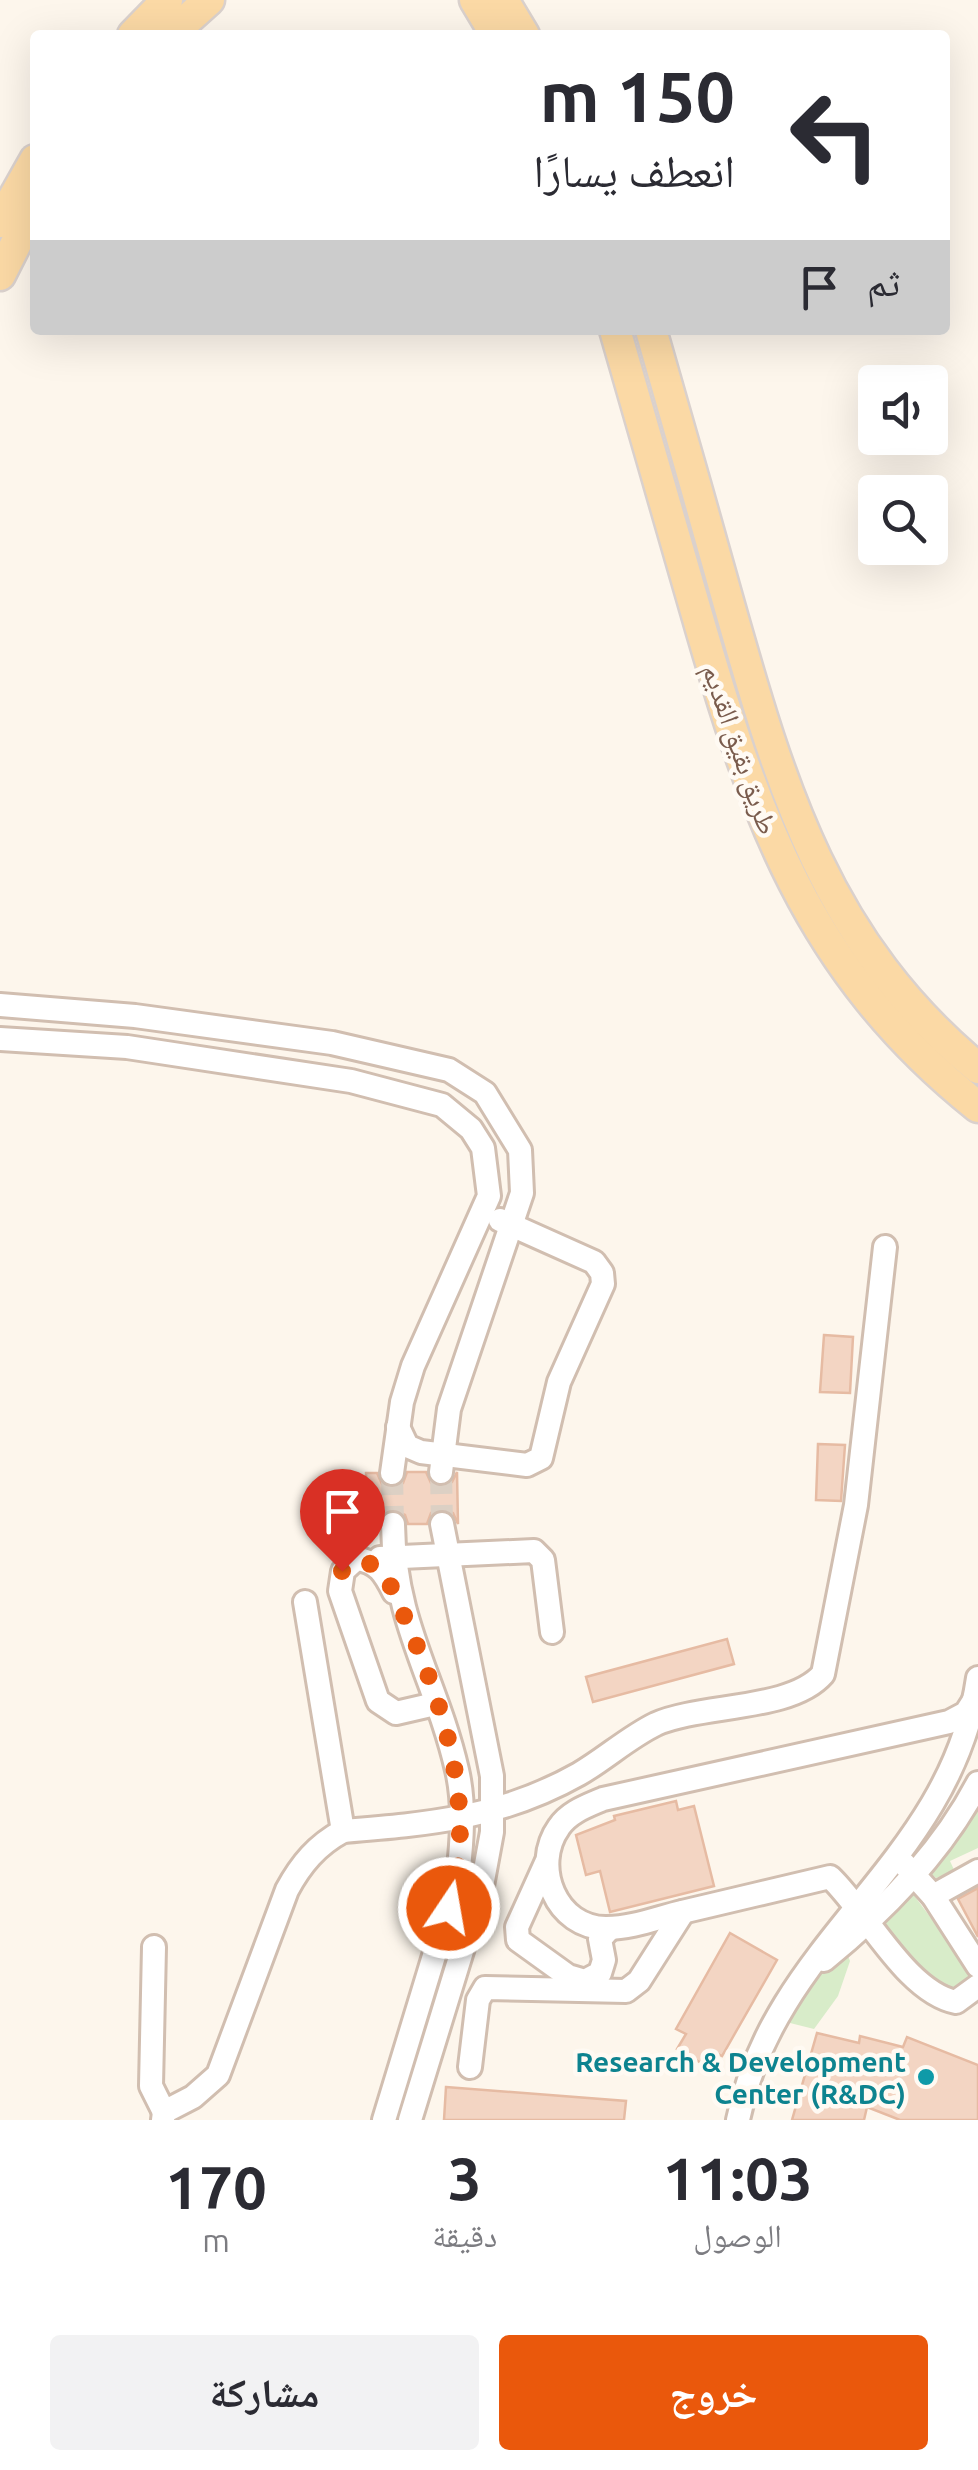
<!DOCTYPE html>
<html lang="ar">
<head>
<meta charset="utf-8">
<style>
  :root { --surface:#fff; --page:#f2f2f3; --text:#2b2b33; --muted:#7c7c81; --accent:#ea580c }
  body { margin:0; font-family:Ubuntu,"Noto Naskh Arabic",sans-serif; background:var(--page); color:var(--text); direction:rtl; height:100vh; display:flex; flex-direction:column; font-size:38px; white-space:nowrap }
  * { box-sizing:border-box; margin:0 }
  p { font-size:32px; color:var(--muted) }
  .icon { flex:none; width:55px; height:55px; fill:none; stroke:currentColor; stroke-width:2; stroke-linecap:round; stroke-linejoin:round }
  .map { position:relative; height:2120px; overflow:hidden; direction:ltr }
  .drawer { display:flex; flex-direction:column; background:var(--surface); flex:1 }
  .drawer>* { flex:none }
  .banner { position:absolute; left:30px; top:30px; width:920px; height:305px; border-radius:10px; box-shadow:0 10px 40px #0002; direction:rtl; background:#fff; color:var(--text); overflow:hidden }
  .tools { position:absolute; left:858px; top:365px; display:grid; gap:20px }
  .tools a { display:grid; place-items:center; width:90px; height:90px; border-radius:10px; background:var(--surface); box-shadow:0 10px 40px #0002; font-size:50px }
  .pin { position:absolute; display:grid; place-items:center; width:85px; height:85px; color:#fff; margin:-102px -42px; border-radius:50% 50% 50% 0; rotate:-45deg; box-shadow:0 0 10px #0007 }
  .pin .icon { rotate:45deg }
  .me { position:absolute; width:110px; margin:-55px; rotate:12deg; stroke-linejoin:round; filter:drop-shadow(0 0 8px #0008) }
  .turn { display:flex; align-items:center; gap:35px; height:210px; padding:0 50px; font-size:45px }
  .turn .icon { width:130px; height:130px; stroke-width:2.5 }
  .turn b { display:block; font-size:70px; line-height:85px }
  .then { display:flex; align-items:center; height:95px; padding:0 50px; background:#0003; gap:20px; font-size:38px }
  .eta { display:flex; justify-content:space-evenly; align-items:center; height:170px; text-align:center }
  .eta b { font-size:60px; font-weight:700; line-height:70px }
  .primary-button { display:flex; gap:20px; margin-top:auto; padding:20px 50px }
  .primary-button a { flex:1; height:115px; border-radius:10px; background:var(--accent); color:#fff; font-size:40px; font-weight:700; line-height:115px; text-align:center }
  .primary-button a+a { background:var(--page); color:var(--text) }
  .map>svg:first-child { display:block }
  .green { fill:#d8ecc9 }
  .building { fill:#f3d5c3; stroke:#e6bba3; stroke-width:2.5 }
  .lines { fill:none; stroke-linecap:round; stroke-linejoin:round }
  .minor-tunnel { stroke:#dcd0c4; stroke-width:22; stroke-dasharray:22 11; stroke-linecap:butt }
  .minor-casing { stroke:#d1beb0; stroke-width:28 }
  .major-casing { stroke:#dad1cd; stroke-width:35 }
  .minor { stroke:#fff; stroke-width:22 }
  .major { stroke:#fbd9a5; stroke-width:30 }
  .route { stroke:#ea580c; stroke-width:18; stroke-dasharray:0 32.4 }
  .culture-dot { fill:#0f9aa8; stroke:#fffaf3; stroke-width:4 }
  .labels { text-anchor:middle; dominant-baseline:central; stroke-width:9; stroke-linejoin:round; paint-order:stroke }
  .street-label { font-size:28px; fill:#7a5c4d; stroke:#fffaf3 }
  .culture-label { font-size:28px; font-weight:bold; fill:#0d838f; stroke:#fffaf3; text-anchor:end }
</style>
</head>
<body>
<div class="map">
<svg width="978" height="2120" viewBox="0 0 978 2120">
  <rect width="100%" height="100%" fill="#fdf6ec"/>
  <g class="green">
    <path d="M978 1806V1848L950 1861 955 1872 936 1878 930 1873Z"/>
    <path d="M910 1890 969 1969V1980L955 1991 942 1986 877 1927Z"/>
    <path d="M846 1951 850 1961 838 1996 814 2029 786 2022 830 1962Z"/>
  </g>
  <g class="building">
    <path d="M824 1335 853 1337 850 1393 820 1392Z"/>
    <path d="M818 1444 845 1445 841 1501 816 1500Z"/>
    <path d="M407 1472H426L431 1483 440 1487 452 1482 457 1472 458 1524 453 1513 440 1509 431 1513 427 1524H408L405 1515 393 1509 384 1512 378 1524H367L366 1473H377L382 1484 391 1488 403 1483Z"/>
    <path d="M727 1639 734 1664 593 1702 586 1677Z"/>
    <path d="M676 1801 678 1810 694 1806 714 1886 610 1912 600 1871 586 1875 576 1835 615 1820 614 1816Z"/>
    <path d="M978 1888V1937L958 1899Z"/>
    <path d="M730 1933 777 1960 722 2056 718 2054 710 2068 677 2049 686 2034 676 2029Z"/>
    <path d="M817 2033 859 2043 860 2036 903 2047 907 2037 978 2065V2120H900L867 2107 864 2120H792Z"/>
    <path d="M446 2087 626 2101 624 2120H444Z"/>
  </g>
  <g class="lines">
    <g class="minor-tunnel">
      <path d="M441 1472 442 1524"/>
      <path d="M392 1473 393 1524"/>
    </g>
    <defs>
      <g id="minor">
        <path d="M0 1005 135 1016 332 1043 449 1070 485 1093 520 1150 522 1193 449 1409 441 1472"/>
        <path d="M0 1039 127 1047 351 1081 442 1105 471 1129 483 1148 489 1196 413 1366 402 1402 392 1473"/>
        <path d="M398 1427 407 1446 421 1452 527 1465 541 1458 559 1382 603 1284 602 1273 594 1262 500 1220"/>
        <path d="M380 1558 534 1551 543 1560 552 1632"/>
        <path d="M394 1592C385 1574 378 1561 356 1559L343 1571 340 1591 378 1701 396 1713 435 1704"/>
        <path d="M305 1602 343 1831"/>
        <path d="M973 1702 966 1713 949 1722 603 1799C587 1806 569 1812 559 1827 531 1866 556 1929 607 1928 632 1928 657 1918 682 1912 731 1900 781 1889 830 1877 867 1912 906 1992 956 2002L978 1986"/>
        <path d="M546 1863 517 1927 518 1940 568 1976 585 1981 600 1973 604 1960 600 1939 610 1928"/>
        <path d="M904 1864 933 1896 978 1966"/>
        <path d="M933 1896 978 1871"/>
        <path d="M154 1947 151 2086 164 2112"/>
        <path d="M824 1960C884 1911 942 1852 978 1783"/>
        <path d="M470 2067 478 2000 485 1988 626 1991 639 1981 683 1912"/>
        <path d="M163 2120 164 2112 193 2097 218 2075 287 1890C301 1864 317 1845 343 1831 429 1824 501 1818 579 1774 605 1759 629 1737 656 1724 701 1704 791 1711 823 1674L856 1505 885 1247"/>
        <path d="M384 2120 458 1877C462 1842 465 1804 457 1770 436 1679 394 1624 393 1524"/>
        <path d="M410 2120 482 1886 492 1832V1776L442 1524"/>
        <path d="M738 2120C775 1938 951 1865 978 1678"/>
      </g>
      <g id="major">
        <path d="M475 0 496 35"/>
        <path d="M503 0 524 35"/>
        <path d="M133 35 167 0"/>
        <path d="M170 35 209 0"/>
        <path d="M0 222 35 160"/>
        <path d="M0 275 35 206"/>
        <path d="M615 330C642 423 668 515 695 608 753 811 806 970 978 1107"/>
        <path d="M651 330C678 423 704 515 730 608 781 788 827 944 978 1068"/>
      </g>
    </defs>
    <use href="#minor" class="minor-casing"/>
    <use href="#major" class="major-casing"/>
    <use href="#minor" class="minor"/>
    <use href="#major" class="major"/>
  </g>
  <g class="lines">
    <path class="route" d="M342 1571 356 1560 378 1566 386 1576C434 1679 482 1795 449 1908"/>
  </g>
  <circle class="culture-dot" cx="926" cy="2077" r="10"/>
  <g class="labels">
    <g class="street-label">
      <text transform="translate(741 749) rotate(71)">طريق بقيق القديم</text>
    </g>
    <g class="culture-label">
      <text x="906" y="2061">Research &amp; Development<tspan x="906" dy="32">Center (R&amp;DC)</tspan></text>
    </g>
  </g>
</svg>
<div class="tools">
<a><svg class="icon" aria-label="sound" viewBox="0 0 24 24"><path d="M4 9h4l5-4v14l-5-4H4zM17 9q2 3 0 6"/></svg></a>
<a><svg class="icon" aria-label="search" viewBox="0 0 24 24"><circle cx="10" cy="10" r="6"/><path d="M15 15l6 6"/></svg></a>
</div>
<div class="pin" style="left:342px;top:1571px;background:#d93025"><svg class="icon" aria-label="arrive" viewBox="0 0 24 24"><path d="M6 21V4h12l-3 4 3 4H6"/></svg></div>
<svg class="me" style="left:449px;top:1908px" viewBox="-20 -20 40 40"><circle r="17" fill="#ea580c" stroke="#fff" stroke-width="3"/><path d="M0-11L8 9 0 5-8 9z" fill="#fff"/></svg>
<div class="banner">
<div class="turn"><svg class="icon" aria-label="left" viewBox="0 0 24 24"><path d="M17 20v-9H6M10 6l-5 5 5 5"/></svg><div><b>150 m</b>انعطف يسارًا</div></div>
<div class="then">ثم<svg class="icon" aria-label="arrive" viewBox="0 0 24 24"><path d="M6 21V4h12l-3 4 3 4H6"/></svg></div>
</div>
</div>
<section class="drawer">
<div class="eta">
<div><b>11:03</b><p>الوصول</p></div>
<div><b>3</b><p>دقيقة</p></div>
<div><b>170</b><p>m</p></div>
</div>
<div class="primary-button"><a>خروج</a><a>مشاركة</a></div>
</section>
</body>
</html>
